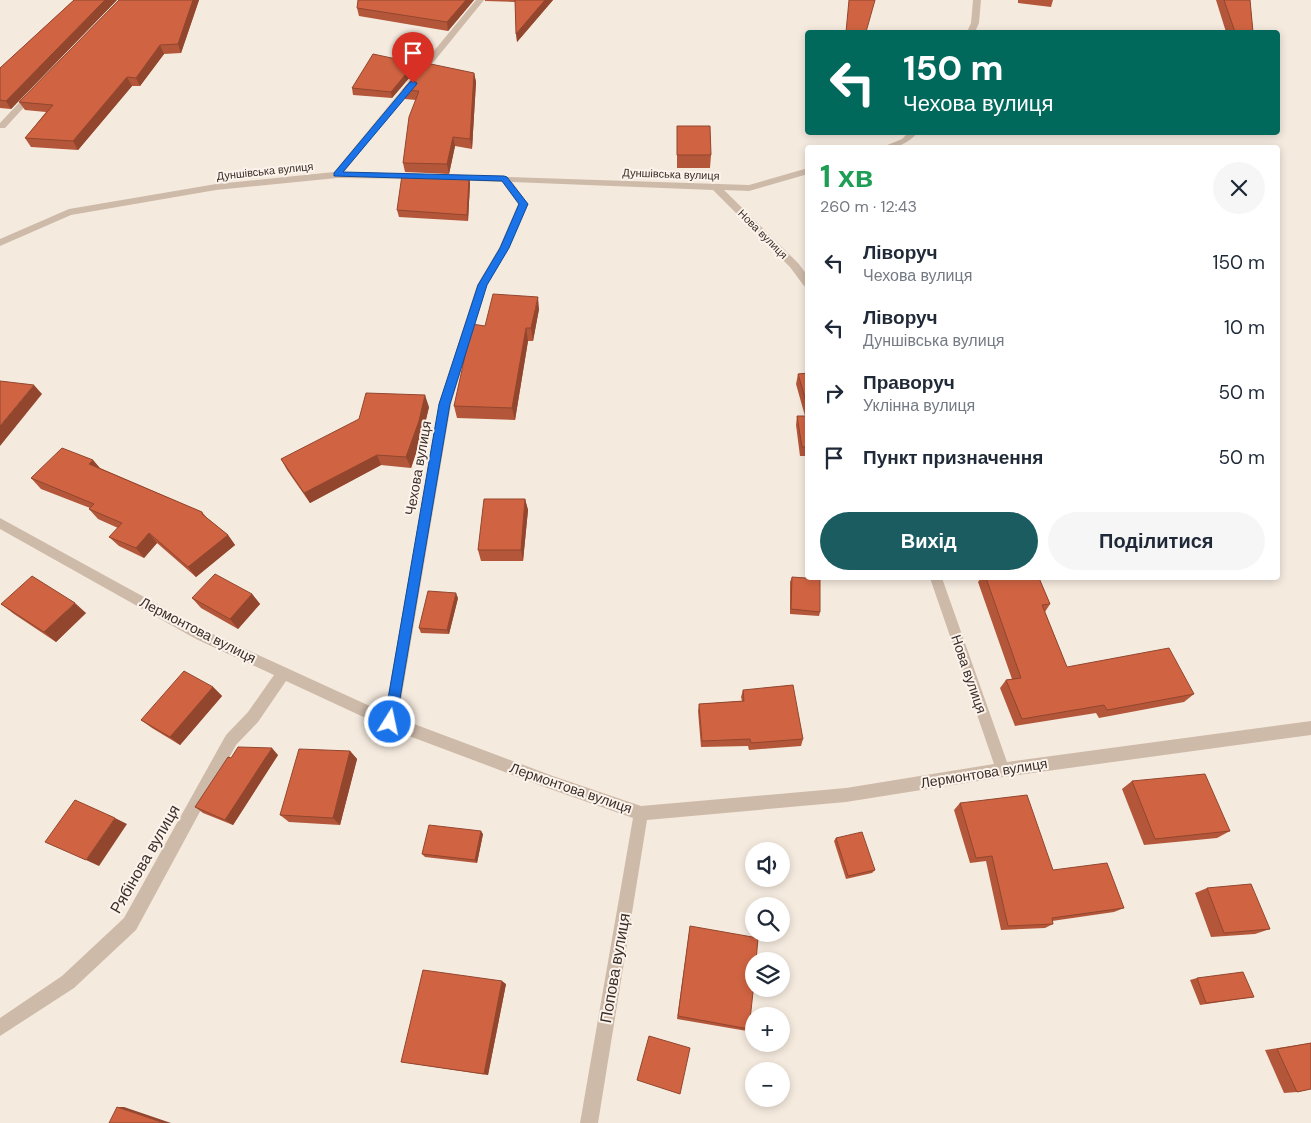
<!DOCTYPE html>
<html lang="uk">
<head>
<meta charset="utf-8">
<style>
  :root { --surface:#fff; --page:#f6f6f7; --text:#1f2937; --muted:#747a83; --accent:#1b5c61 }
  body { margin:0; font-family:"DM Sans",sans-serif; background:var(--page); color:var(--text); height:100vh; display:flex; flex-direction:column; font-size:19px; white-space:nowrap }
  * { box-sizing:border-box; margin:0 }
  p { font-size:16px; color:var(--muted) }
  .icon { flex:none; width:28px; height:28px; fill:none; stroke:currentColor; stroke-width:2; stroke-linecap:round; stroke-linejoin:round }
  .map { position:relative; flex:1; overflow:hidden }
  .side { position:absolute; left:805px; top:145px; width:475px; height:435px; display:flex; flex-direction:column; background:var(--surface); border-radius:5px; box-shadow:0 2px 8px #0003 }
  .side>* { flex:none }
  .hud { position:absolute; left:805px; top:30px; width:475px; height:105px; border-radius:5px; box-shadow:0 2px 8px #0003; background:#00695c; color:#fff; overflow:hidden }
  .controls { position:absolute; left:745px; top:842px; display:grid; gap:10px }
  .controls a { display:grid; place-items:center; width:45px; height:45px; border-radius:50%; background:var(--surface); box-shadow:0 2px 8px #0003; font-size:25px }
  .pin { position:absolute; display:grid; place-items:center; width:42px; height:42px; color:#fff; margin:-51px -21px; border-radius:50% 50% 50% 0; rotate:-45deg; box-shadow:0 0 5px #0007 }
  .pin .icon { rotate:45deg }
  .me { position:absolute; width:55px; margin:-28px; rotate:10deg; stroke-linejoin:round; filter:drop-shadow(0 0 4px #0008) }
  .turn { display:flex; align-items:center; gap:18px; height:105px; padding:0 15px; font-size:22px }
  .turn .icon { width:65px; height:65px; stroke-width:2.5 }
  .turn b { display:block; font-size:35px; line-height:42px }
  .round { display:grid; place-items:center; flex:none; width:52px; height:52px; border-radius:26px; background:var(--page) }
  .head { display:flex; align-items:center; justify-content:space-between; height:85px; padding:0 15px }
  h1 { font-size:30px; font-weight:700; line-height:38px; color:#1e9e55 }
  .cta { display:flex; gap:10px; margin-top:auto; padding:10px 15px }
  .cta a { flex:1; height:58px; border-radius:30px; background:var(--accent); color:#fff; font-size:20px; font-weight:700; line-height:58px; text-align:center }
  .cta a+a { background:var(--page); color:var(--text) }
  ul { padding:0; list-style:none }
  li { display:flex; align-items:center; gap:15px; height:65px; padding:0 15px }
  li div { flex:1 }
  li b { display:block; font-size:19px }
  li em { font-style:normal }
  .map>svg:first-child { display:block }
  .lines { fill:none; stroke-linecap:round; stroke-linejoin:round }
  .minor { fill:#cebaa9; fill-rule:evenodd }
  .wall { fill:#b35639 }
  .shaded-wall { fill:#92462e }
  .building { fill:#d06442; stroke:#92462e }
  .route { fill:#1a73e8; stroke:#114b97 }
  .labels { text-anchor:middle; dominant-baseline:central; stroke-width:4; stroke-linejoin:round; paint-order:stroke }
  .far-street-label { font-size:11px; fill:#3b2f29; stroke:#fcf4ec }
  .street-label { font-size:14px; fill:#3b2f29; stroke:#fcf4ec }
  .near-street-label { font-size:16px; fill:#3b2f29; stroke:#fcf4ec }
</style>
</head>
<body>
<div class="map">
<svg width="1311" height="1123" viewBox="0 0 1311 1123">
  <rect width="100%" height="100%" fill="#f5eade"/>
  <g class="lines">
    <g class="minor">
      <path d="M476 0H484L344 172 418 174 423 177 421 179 337 178 216 190 71 215 0 246V239L69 209 216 184 334 172Z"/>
      <path d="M973 0H981L979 23 975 32H967L971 23Z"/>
      <path d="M30 91 37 93 5 128H0V123Z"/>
      <path d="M909 132H918C907 145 896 148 880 148L902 139Z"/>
      <path d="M808 168V174L749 191 724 190 798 263 808 276V287L804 286 790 267 713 190 512 182 528 204 509 248 487 285 451 404 398 718 553 776 641 806 846 788 994 764 930 578H942L1007 762 1311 721V735L1003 777 846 802 647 820 598 1123H580L633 818 553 790 385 727 286 681 258 722 236 745 136 930 74 988 0 1036V1018L62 976 124 918 226 735 248 712 274 675 196 639 0 529V518L206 631 385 713 439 404 477 285 499 248 518 204 502 182 453 180 448 177 450 175 749 185Z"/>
    </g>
  </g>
  <g class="wall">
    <path d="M74 0H117L11 109 0 108V68Z"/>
    <path d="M119 0H208H199L181 53 164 54 140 86H132L78 150 31 147 25 138 46 112 25 110 19 102Z"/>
    <path d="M474 0 448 31 359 16 357 8Z"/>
    <path d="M485 0H553L517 42 515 2 485 1Z"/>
    <path d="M1018 0H1053L1051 7 1018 3Z"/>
    <path d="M1216 0H1250L1253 32H1226Z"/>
    <path d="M415 63 416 70 392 98 353 95 352 88Z"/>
    <path d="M474 73 476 82 472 149 455 146 449 174 405 172 403 163 416 100 405 99 403 90Z"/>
    <path d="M677 126 711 155 710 168H677Z"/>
    <path d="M469 177 470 184 468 221 399 217 397 210Z"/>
    <path d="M539 309 533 341H528L515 420 457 418 454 406 485 326Z"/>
    <path d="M808 373V456H800L796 425 797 416H805L796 384 798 374Z"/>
    <path d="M429 407 423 432 411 468 381 465 310 503 287 470 281 459Z"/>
    <path d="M93 460 100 468 202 512 207 518 228 535 235 545 196 577 157 543 144 558 119 546 109 537 118 528 98 519 89 509 90 508 41 489 31 478Z"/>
    <path d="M525 499 528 510 523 561H481L478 550Z"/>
    <path d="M792 577 820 612 819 616 790 614V582Z"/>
    <path d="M981 578H1039L1050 604 1045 612 1067 667 1194 694 1184 702 1099 718 1096 713 1015 726 1000 688 1006 680 1012 679 978 582Z"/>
    <path d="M252 594 260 604 238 629 201 608 192 598Z"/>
    <path d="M458 598 449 634 421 633 419 628Z"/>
    <path d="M1 604 86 613 56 642 14 614Z"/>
    <path d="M213 687 222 696 180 745 152 728 141 720Z"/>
    <path d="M743 690 803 739 801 746 749 750 748 746 701 747 698 711 699 704 742 701 741 697Z"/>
    <path d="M350 751 357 759 340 825 289 822 280 815Z"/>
    <path d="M278 755 233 825 203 813 195 807 231 758Z"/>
    <path d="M1132 781 1230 831 1217 838 1144 845 1122 789Z"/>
    <path d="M960 803 1053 870 1124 908 1114 912 1052 921 1053 924 1045 928 1001 930 986 861 970 863 954 810Z"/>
    <path d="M483 834 477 863 425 857 422 854Z"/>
    <path d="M836 838 875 870 872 873 846 879 834 841Z"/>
    <path d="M1207 888 1270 929 1255 934 1211 937 1195 893Z"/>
    <path d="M690 926 749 1029 747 1031 677 1019Z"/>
    <path d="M1197 978 1254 997 1200 1005 1190 980Z"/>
    <path d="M506 984 488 1075 401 1062Z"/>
    <path d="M1311 1043V1089L1297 1092 1284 1093 1265 1050Z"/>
  </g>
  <g class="shaded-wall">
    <path d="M105 0H117L11 109 6 101Z"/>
    <path d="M193 0H199L181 53 178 44Z"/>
    <path d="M466 0H474L448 31 447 22Z"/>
    <path d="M545 0H553L517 42 516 34Z"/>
    <path d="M160 45 164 54 140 86 136 78Z"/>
    <path d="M415 63 416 70 392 98 391 92Z"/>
    <path d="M474 73 476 82 472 149 470 139Z"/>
    <path d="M127 77 132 86 78 150 73 141Z"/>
    <path d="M453 137 455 146 449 174 447 164Z"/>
    <path d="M469 177 470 184 468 221 467 215Z"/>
    <path d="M538 297 539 309 533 341 531 328Z"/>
    <path d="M526 328 528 341 515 420 512 408Z"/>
    <path d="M34 385 42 394 0 446V426Z"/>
    <path d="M425 395 429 407 423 432 411 468 406 457Z"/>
    <path d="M377 455 381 465 310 503 304 493Z"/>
    <path d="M93 460 102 471 89 464Z"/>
    <path d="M525 499 528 510 523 561 521 550Z"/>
    <path d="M149 533 157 543 144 558 136 548Z"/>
    <path d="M228 535 235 545 196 577 188 567Z"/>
    <path d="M456 593 458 598 449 634 447 630Z"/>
    <path d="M252 594 260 604 238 629 230 619Z"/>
    <path d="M75 603 86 613 56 642 44 632Z"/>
    <path d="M213 687 222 696 180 745 170 737Z"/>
    <path d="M272 748 278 755 233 825 225 820Z"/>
    <path d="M350 751 357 759 340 825 333 818Z"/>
    <path d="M115 818 127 824 99 866 86 860Z"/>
    <path d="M481 831 483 834 477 863 475 860Z"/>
    <path d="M502 981 506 984 488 1075 484 1074Z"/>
    <path d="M117 1107H124L171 1123H164Z"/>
  </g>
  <g class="building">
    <path d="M74 0H105L6 101 0 100V68Z"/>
    <path d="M119 0H193L178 44 160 45 136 78 127 77 73 141 25 138 53 105 19 102Z"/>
    <path d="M358 0H466L447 22 357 8Z"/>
    <path d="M515 0H545L516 34Z"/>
    <path d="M849 0H875L866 32H846Z"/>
    <path d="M1224 0H1250L1253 32H1235Z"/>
    <path d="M373 54 415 63 391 92 352 88Z"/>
    <path d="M426 63 474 73 470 139 453 137 447 164 403 163 409 117 419 91 403 90Z"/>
    <path d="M677 126H710L711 155H677Z"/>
    <path d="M402 175 469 177 467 215 397 210Z"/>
    <path d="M493 294 538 297 531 328H526L512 408 454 406 472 324 485 326Z"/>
    <path d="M808 373V408L798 374Z"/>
    <path d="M0 381 34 385 0 426Z"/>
    <path d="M366 393 425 395 419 421 406 457 377 455 304 493 281 459 359 419Z"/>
    <path d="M797 416H808V447H802Z"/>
    <path d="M62 448 93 460 89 464 202 512V514L228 535 188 567 149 533 136 548 109 537 122 523 89 509 94 504 31 478Z"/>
    <path d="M484 499H525L521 550H478Z"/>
    <path d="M215 574 252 594 230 619 192 598Z"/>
    <path d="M32 576 75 603 44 632 1 604Z"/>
    <path d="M792 577 820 579V612L791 609Z"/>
    <path d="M986 578H1039L1050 604 1042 605 1067 667 1169 648 1194 694 1107 710 1104 705 1022 719 1006 680 1021 678Z"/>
    <path d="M428 591 456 593 447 630 419 628Z"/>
    <path d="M184 671 213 687 170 737 141 720Z"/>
    <path d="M793 685 803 739 751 743 750 739 702 741 699 704 744 701 743 690Z"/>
    <path d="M238 747 272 748 225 820 195 807 228 757 231 758Z"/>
    <path d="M299 749 350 751 333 818 280 815Z"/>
    <path d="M1205 774 1230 831 1155 839 1132 781Z"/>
    <path d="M1027 795 1053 870 1107 863 1124 908 1052 918 1053 924 1008 926 992 856 976 858 960 803Z"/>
    <path d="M75 800 115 818 86 860 45 842Z"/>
    <path d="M429 825 481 831 475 860 422 854Z"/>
    <path d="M862 832 875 870 848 876 836 838Z"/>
    <path d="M1251 884 1270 929 1224 933 1207 888Z"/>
    <path d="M690 926 758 938 756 961H754V983L749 1029 678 1016Z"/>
    <path d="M423 970 502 981 484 1074 401 1062Z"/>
    <path d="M1243 972 1254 997 1206 1003 1197 978Z"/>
    <path d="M649 1036 690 1048 680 1094 637 1080Z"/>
    <path d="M1311 1043V1089L1297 1092 1277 1049Z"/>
    <path d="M117 1107 164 1123H109Z"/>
  </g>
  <path class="route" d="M413 81 417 83 416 85 343 172 504 176 507 177 528 204 509 248 487 285 450 404 396 722 394 726 390 728 386 726 384 722 439 404 478 285 500 248 519 204 502 181 334 176V173L410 82Z"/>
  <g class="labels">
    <g class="far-street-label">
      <text transform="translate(265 171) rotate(-6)">Дуншівська вулиця</text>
      <text transform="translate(671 174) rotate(2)">Дуншівська вулиця</text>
      <text transform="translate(763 234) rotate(45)">Нова вулиця</text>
    </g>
    <g class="street-label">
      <text transform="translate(418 468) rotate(-80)">Чехова вулиця</text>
      <text transform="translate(198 630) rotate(27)">Лермонтова вулиця</text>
      <text transform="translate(969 674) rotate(71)">Нова вулиця</text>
      <text transform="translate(984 773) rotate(-9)">Лермонтова вулиця</text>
      <text transform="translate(571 788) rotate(19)">Лермонтова вулиця</text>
    </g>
    <g class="near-street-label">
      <text transform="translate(145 859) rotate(-60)">Рябінова вулиця</text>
      <text transform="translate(615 968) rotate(-80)">Попова вулиця</text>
    </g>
  </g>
</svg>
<div class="controls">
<a><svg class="icon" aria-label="sound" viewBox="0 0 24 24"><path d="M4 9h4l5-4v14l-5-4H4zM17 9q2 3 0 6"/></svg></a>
<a><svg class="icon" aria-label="search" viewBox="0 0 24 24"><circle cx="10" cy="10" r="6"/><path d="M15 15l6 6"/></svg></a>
<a><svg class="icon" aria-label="layers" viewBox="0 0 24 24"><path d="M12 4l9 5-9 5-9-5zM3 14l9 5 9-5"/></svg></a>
<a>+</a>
<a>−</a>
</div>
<div class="pin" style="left:413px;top:83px;background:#d93025"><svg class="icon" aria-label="arrive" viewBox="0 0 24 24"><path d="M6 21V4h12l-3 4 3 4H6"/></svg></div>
<svg class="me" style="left:390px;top:722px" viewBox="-20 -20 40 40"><circle r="17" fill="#1a73e8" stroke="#fff" stroke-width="3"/><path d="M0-11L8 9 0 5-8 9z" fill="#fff"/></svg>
<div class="hud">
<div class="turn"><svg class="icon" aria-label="left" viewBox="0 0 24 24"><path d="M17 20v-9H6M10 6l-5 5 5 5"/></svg><div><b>150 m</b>Чехова вулиця</div></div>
</div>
<section class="side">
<div class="head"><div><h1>1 хв</h1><p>260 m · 12:43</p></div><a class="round"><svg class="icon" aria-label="close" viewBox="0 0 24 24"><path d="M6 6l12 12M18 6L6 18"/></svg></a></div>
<ul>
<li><svg class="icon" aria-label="left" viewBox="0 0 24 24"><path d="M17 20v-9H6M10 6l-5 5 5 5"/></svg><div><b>Ліворуч</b><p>Чехова вулиця</p></div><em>150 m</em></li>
<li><svg class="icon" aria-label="left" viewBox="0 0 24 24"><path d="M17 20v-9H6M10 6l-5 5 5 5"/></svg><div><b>Ліворуч</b><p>Дуншівська вулиця</p></div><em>10 m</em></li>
<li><svg class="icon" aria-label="right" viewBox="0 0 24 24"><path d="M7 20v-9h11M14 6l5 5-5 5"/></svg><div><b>Праворуч</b><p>Уклінна вулиця</p></div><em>50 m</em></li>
<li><svg class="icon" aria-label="arrive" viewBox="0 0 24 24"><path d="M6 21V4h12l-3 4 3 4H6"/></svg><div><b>Пункт призначення</b></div><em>50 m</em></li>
</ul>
<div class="cta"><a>Вихід</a><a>Поділитися</a></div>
</section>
</div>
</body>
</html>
